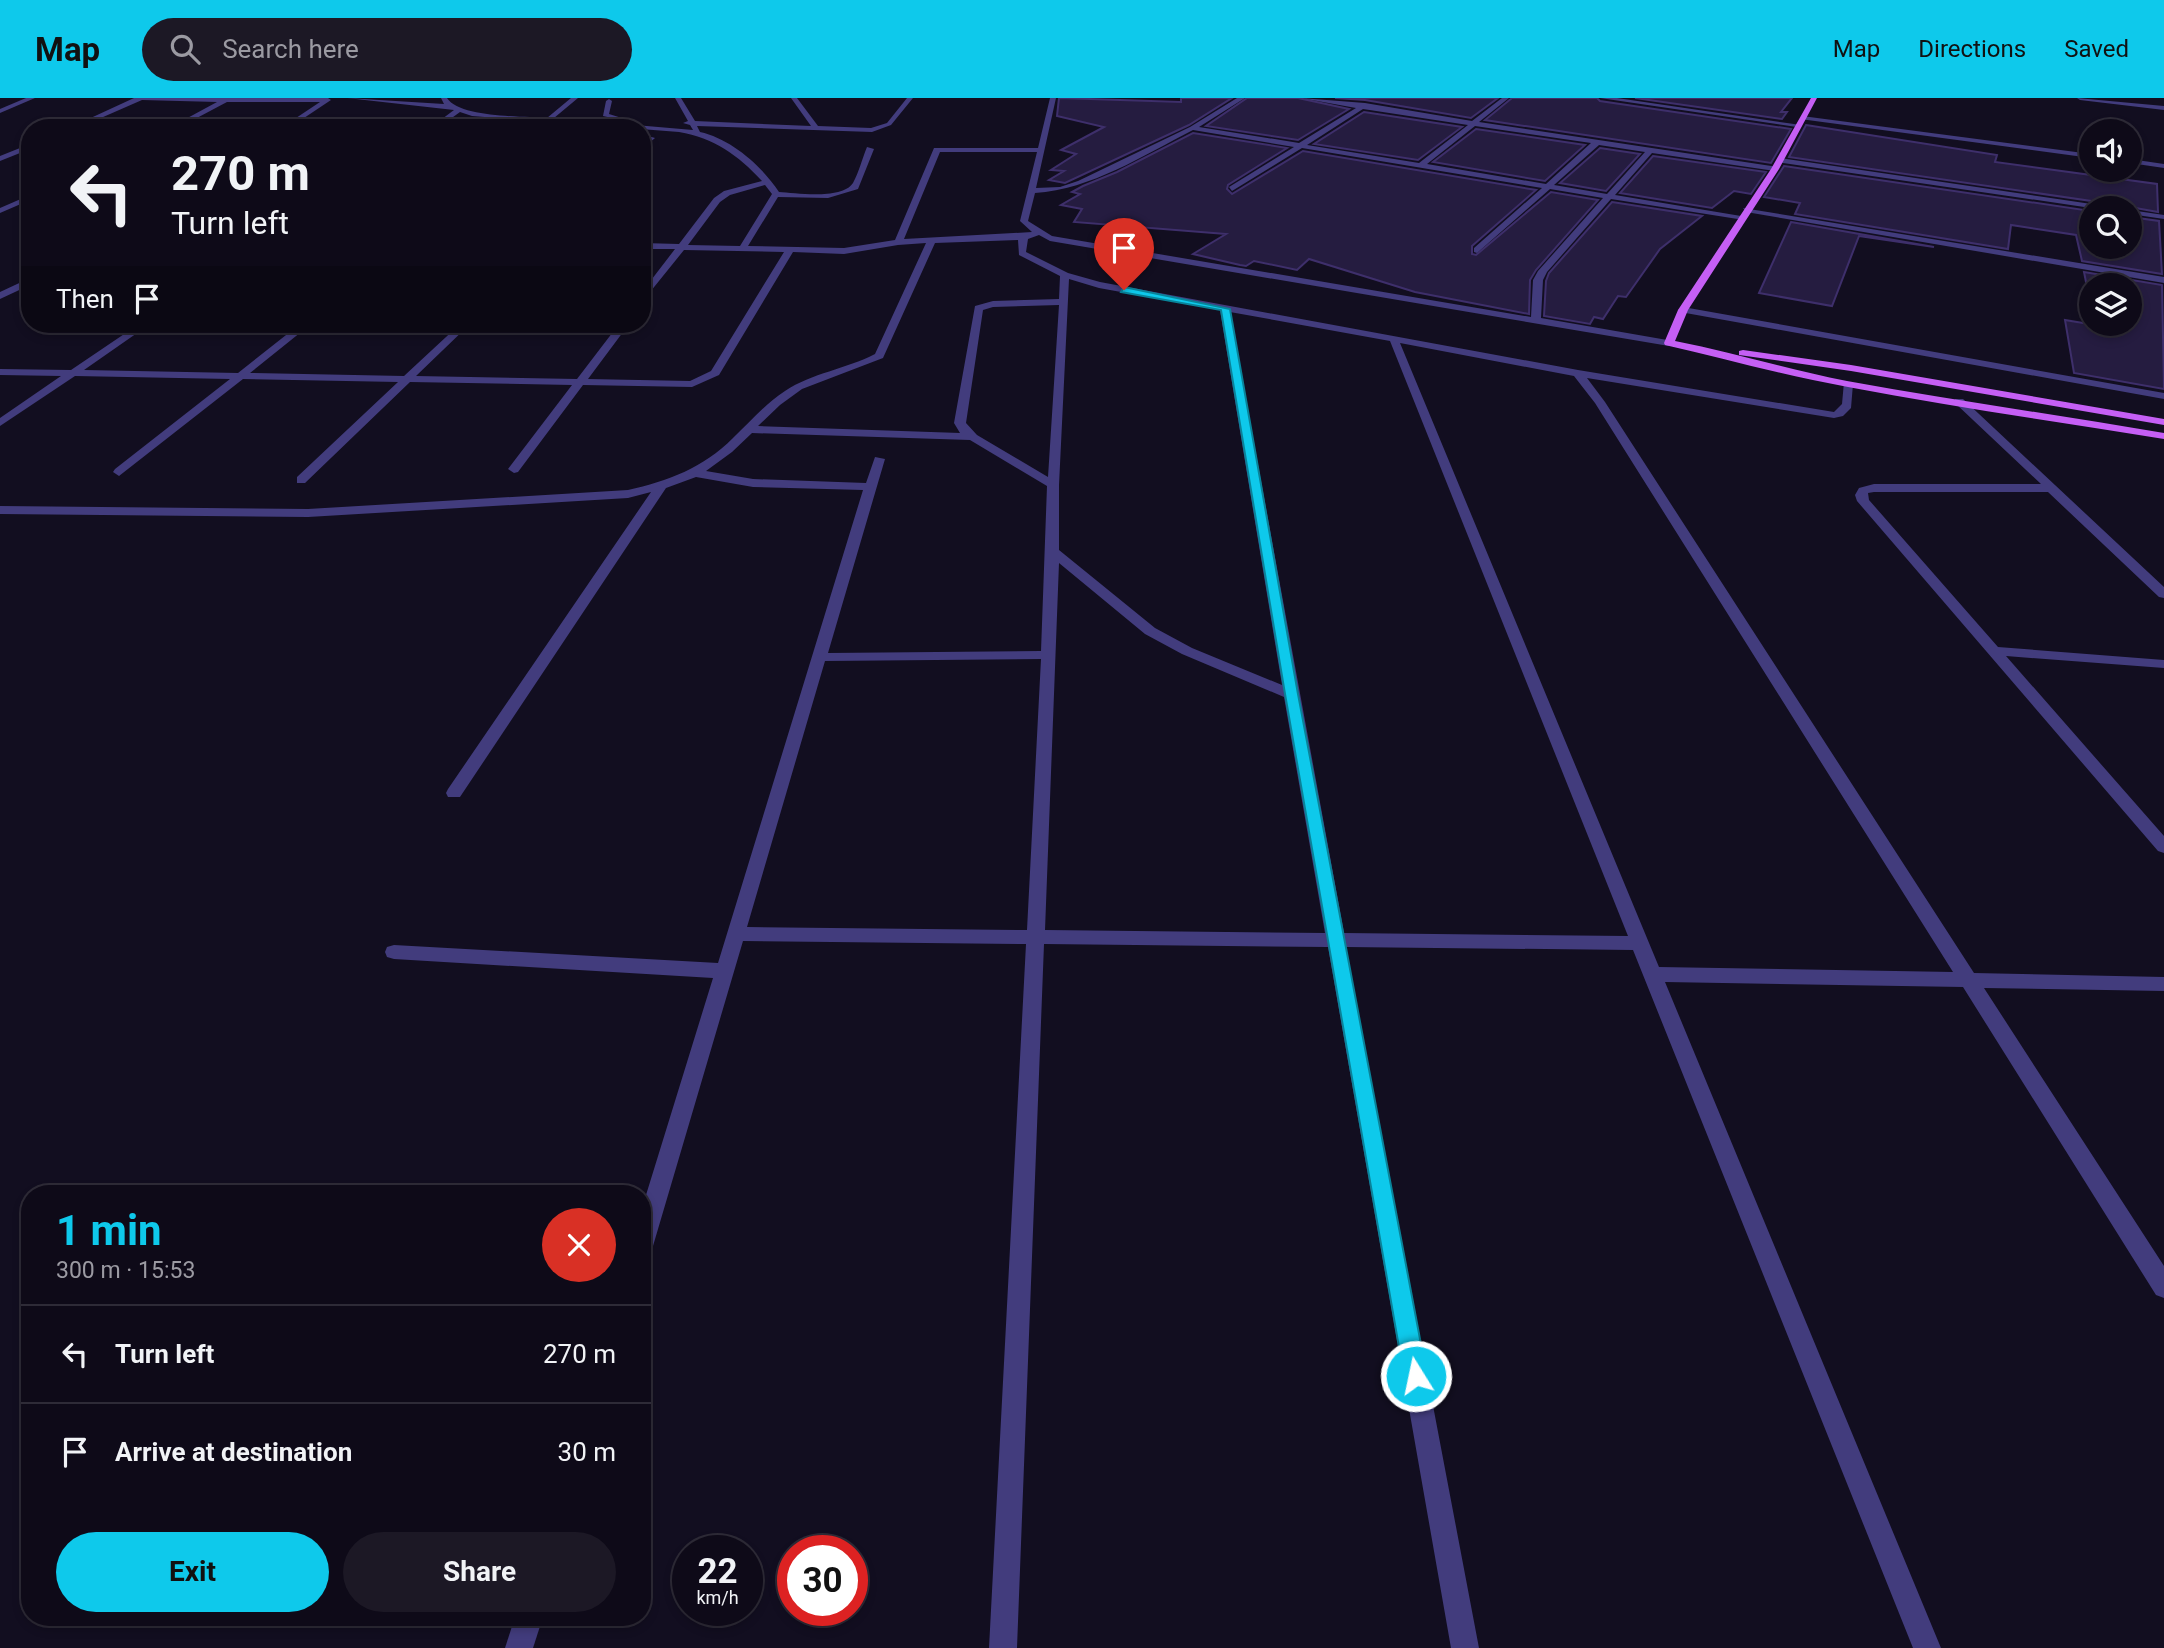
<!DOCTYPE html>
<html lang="en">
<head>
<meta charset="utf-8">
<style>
  :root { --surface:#0e0a18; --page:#1c1825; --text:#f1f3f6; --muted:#9b9aa2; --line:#2e2b37; --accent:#0ec9eb }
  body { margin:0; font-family:Roboto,sans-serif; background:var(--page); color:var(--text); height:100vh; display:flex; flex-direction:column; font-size:26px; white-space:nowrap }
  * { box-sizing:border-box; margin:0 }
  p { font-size:23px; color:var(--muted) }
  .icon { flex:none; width:38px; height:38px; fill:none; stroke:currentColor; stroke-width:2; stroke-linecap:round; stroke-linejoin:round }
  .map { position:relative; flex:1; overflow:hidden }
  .drawer { position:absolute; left:21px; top:1087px; width:630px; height:441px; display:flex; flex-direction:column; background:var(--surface); border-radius:28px; box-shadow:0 4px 10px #0003,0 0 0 2px var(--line) }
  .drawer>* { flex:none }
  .hud { position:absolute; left:21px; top:21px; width:630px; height:214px; border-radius:28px; box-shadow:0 4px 10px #0003,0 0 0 2px var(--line); background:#0e0a18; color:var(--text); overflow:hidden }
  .fabs { position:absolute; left:2079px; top:21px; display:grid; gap:14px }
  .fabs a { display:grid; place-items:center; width:63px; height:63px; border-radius:50%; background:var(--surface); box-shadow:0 4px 10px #0003,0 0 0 2px var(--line); font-size:35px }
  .speed { position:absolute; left:672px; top:1437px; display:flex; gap:14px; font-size:35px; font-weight:700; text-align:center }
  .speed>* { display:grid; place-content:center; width:91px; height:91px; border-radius:50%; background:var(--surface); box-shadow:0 4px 10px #0003,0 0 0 2px var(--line); line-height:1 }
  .speed small { font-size:18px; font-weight:400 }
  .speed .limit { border:10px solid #d22; background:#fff; color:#111 }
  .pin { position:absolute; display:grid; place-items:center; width:60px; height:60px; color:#fff; margin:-72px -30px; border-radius:50% 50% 50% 0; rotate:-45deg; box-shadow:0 0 7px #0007 }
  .pin .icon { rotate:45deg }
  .me { position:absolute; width:77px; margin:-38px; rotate:350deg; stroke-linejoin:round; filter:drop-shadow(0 0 5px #0008) }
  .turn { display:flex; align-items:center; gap:24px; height:147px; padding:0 35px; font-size:32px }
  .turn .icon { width:91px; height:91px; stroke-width:2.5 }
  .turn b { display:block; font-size:49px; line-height:60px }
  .then { display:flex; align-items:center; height:66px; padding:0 35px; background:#0003; gap:14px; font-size:26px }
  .round { display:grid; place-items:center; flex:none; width:74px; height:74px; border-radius:37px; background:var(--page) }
  .overview { display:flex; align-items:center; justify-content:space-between; height:119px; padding:0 35px }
  h1 { font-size:42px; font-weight:700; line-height:52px; color:var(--accent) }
  .primary-button { display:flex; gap:14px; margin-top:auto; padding:14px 35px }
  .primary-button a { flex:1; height:80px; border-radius:42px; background:var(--accent); color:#111; font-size:28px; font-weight:700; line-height:80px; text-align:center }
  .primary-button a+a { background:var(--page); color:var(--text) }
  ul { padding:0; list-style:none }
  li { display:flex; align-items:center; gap:21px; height:98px; padding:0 35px; border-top:2px solid var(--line) }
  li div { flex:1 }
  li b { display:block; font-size:26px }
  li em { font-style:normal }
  header { display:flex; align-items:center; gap:42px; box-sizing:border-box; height:98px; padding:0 35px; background:var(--accent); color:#111 }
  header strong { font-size:33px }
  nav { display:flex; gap:38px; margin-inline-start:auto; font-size:24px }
  .search { width:490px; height:63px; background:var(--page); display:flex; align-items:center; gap:18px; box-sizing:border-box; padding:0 24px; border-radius:38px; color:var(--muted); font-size:26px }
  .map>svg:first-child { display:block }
  .building { fill:#251c40; stroke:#3e2f6b; stroke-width:2 }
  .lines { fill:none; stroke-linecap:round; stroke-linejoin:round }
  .minor { fill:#423c7d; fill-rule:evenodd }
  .major { fill:#c55ff5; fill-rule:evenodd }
  .route { fill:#0ec9eb; stroke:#098399; stroke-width:2 }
</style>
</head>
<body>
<header>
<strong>Map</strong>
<div class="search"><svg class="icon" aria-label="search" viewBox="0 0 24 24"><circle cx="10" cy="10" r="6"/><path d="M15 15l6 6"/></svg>Search here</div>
<nav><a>Map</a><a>Directions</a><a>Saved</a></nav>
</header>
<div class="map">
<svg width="2164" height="1550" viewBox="0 0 2164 1550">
  <rect width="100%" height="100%" fill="#120e20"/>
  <g class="building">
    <path d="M1059 0 1181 4V0H1232L1189 27 1065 85 1049 82 1064 73 1051 72 1076 56 1061 52 1104 29 1057 18Z"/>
    <path d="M1247 0H1298L1349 11 1298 42 1206 28Z"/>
    <path d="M1335 0H1498L1471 20 1365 2Z"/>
    <path d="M1512 0H1597L1600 3 1791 31 1771 65 1485 22Z"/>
    <path d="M1635 0H1792L1781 14H1787L1782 21Z"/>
    <path d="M1364 14 1462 29 1418 62 1314 46Z"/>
    <path d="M1806 27 1997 57 1995 64 2157 86 2158 114 2130 109 2111 110 2105 105 1789 59Z"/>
    <path d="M1476 31 1585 47 1545 83 1433 64Z"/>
    <path d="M1193 35 1287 50 1228 87 1227 91 1232 96 1303 53 1536 92 1472 148V156L1476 157 1551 94 1598 102 1536 172 1530 182 1529 216 1415 194 1309 161 1297 172 1254 163 1246 168 1240 167 1193 156 1226 136 1074 124 1082 111 1061 107 1080 96 1072 94 1083 88 1117 74Z"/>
    <path d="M1600 50 1640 56 1606 93 1560 85Z"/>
    <path d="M1653 58 1766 74 1751 96 1734 93 1712 110 1620 95Z"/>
    <path d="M1784 68 2091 113V149H2130V119L2159 123 2162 176 2082 163 2076 137 2011 127 2008 151 1795 116 1800 105 1764 99Z"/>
    <path d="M1612 104 1702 118 1660 151 1626 199 1618 198 1603 221 1594 219 1590 226 1544 218 1546 183 1549 175Z"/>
    <path d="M1791 124 1934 149 1859 138 1832 208 1759 195Z"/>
    <path d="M2084 174 2162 187 2164 291 2074 275 2065 222 2095 227 2130 226V187H2091V209Z"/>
  </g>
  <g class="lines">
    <g class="minor">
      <path d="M26 0H35L0 15V11Z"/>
      <path d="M134 0H328L331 2 289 30H281L320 4H227L178 30H169L217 4 142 2 78 30H69Z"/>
      <path d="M347 0 444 6 441 0H447C460 20 523 18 547 20L571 0H578L554 20 693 32 690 27 683 25 688 23 675 0H681L695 23 811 28 791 0H797L818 28 871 30 887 25 907 0H913L891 27 872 34 697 28 700 34C731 41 761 67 779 94 796 95 842 102 853 85 859 74 862 61 867 49L874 51 858 91 828 100 778 99 748 148 844 150 895 142 934 50H1038L1050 0H1056L1036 90 1060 89 1078 83 1190 29 1237 0H1245L1199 29 1299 45 1356 10 1301 0 1365 5 1472 23 1502 0H1509L1479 24 1778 69 1775 73 1652 55 1615 97 1741 118 1744 122 1611 101 1547 174 1543 182 1541 220 1673 243V247L1669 248 1050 143 1039 137 1028 141 1026 154 1068 175 1100 184 1578 272 1834 314 1842 306 1844 284 1853 286 1851 310 1843 318 1834 320 1587 280 1605 304 1974 875 2164 879V893L1984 890 2164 1168V1200L2156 1197 1963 889 1665 884 1941 1550H1913L1633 852 1346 849 1479 1550H1451L1328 849 1044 846 1017 1550H989L1026 846 743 843 653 1148 650 1156 642 1159V1110L713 880 394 861 387 859 385 854 387 849 394 847 718 865 863 392 753 389 696 379 666 390 460 699H448L446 695 448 691 651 394 628 400 308 419 0 416V408L308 411 628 392C668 383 703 370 733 340 750 324 765 306 785 293 812 275 846 271 875 256L926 145 898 147 844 156 793 154 719 277 692 289 583 287 518 374 514 375 508 371 572 287 410 284 305 385H297V379L398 284 243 281 119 378 113 374 115 371 230 281 75 278 0 328V320L61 278 0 277V271L71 272 139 226H150L84 272 238 275 300 226H311L250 275 404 278 460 226H470L416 278 577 281 619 226H629L588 281 690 283 711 273 784 154 684 152 642 204V194L675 151H642V145L679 146 714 100 724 93 762 83C738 57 714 40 679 34L472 18 460 14 438 30H430L454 12ZM1363 11 1468 27 1419 65 1307 47ZM1475 28 1591 45 1546 86 1427 66ZM1193 32 1294 49 1229 89 1232 93 1302 50 1542 90 1474 150V154L1477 155 1550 91 1603 100 1538 173 1533 182 1531 219 1052 138 1028 123 1035 95C1092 91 1142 58 1193 32ZM1599 47 1645 54 1607 96 1554 87ZM940 54H1037L1020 123 1032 134 904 141ZM765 87 772 96 740 148 688 147 720 104 730 97ZM1018 142 1019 157 1060 178 1059 201 993 203 975 208 954 325 960 335 758 328 780 307 802 291 883 260 935 145ZM1069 181 1099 190 1220 212 1282 587 1192 550 1155 530 1059 452V387ZM1059 207 1048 379 977 337 966 325 983 212 993 209ZM1230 214 1390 243 1628 838 1344 835ZM1400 245 1574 278 1595 305 1953 874 1659 869ZM752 335 970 342 1047 388 1041 553 828 555 885 361 875 359 866 385 753 381 706 373 732 354ZM1059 465 1145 536 1182 556 1284 599 1325 835 1045 832ZM1041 561 1027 832 747 829 825 563Z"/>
      <path d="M1600 0H1617L1801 27 1797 29Z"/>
      <path d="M2077 0 2164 8V12L2080 2Z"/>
      <path d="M609 1 612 3 609 16 625 21V23L603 18 606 3Z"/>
      <path d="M1802 18 2091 56V60L1800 21Z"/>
      <path d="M648 38 655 40 642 51V45Z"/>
      <path d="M30 46V51L0 63V58Z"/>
      <path d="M1780 60 2105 108 2109 110H2091L1777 64Z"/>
      <path d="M2130 61 2164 66V70L2130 65Z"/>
      <path d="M30 97V102L0 115V110Z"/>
      <path d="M1743 110 2164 179V185L1746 114Z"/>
      <path d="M2130 112 2164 117V121L2130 116Z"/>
      <path d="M30 180V187L0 201V194Z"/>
      <path d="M1683 209 2164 295V301L1680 214 1678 212Z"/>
      <path d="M1955 301H1963L2164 489V500L2159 499 2048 394H1874L1868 395 1869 402 1998 549 2164 562V570L2006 558 2164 738V755L2158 753 1857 403 1855 397 1859 390 1874 386H2041L1955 305Z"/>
      <path d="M515 1519H543L533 1550H505Z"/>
    </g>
    <g class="major">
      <path d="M1811 0H1817L1779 71 1688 212 1675 243C1733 254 1789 272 1847 283 1952 302 2058 317 2164 335V341C2059 324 1953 309 1848 289 1786 278 1726 261 1665 247L1664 245 1678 212 1771 71Z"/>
      <path d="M1743 252 1851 267 2164 321V327L1851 273 1739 257V253Z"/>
    </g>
  </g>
  <path class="route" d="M1124 189 1230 211 1298 596 1427 1278 1423 1285 1416 1289 1408 1285 1404 1278 1285 596 1221 212 1121 194Z"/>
</svg>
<div class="fabs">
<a><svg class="icon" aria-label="sound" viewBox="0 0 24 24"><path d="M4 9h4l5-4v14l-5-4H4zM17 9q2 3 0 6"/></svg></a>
<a><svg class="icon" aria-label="search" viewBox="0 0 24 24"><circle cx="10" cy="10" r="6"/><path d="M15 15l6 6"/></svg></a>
<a><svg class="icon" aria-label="layers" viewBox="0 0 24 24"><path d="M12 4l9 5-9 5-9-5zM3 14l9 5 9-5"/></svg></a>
</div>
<div class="speed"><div>22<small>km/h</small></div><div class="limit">30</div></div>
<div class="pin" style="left:1124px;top:192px;background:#d93025"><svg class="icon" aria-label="arrive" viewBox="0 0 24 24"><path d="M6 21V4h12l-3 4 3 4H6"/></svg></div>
<svg class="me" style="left:1416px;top:1278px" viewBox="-20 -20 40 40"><circle r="17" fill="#0ec9eb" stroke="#fff" stroke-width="3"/><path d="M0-11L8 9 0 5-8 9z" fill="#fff"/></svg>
<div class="hud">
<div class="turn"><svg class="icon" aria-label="left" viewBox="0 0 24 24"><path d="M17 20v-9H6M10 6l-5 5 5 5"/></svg><div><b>270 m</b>Turn left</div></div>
<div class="then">Then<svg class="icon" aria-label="arrive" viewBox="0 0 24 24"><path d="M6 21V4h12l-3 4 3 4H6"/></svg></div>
</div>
<section class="drawer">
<div class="overview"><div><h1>1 min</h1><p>300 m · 15:53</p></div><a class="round" style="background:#d93025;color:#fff"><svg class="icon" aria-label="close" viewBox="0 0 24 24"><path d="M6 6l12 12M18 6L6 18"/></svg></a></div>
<ul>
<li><svg class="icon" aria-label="left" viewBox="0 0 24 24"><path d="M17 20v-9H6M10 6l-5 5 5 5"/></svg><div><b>Turn left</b></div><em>270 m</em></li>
<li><svg class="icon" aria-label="arrive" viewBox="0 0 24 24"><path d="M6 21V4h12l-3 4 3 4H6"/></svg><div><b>Arrive at destination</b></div><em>30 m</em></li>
</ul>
<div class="primary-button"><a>Exit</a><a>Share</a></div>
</section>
</div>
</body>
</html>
